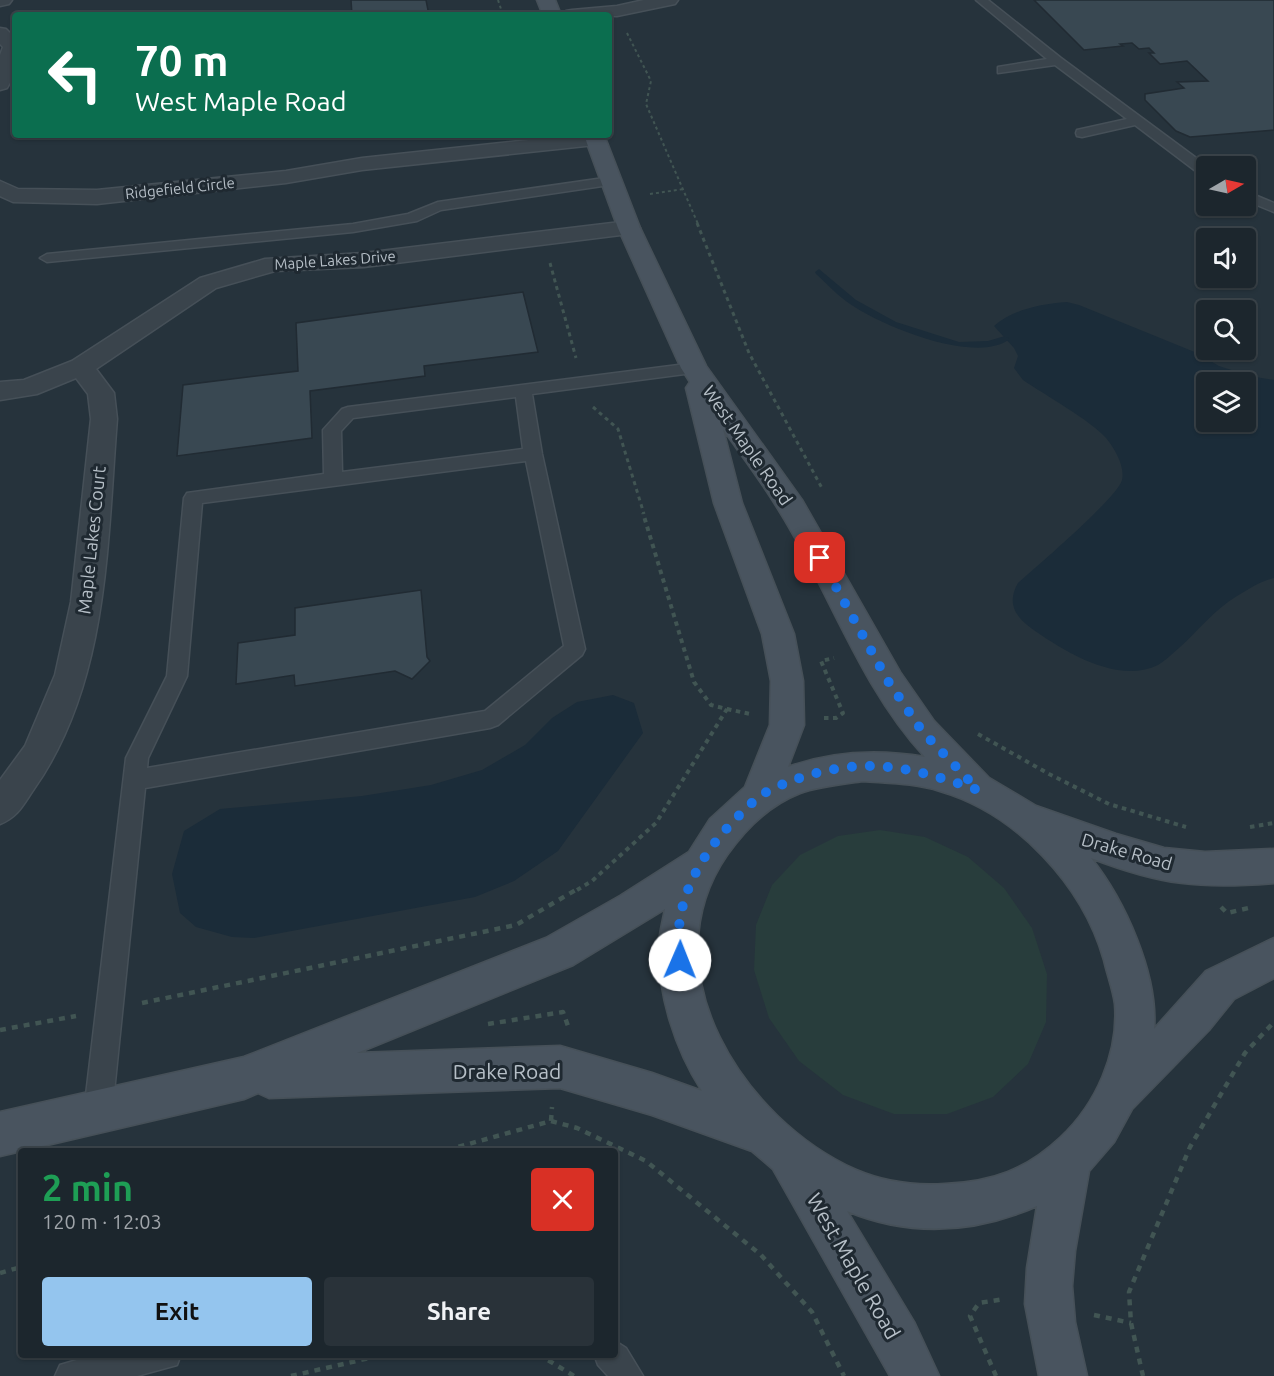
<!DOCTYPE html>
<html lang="en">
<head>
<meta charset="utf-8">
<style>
  :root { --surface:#1c262d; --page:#293239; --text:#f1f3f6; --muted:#a0a5aa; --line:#3a4349; --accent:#94c5ee }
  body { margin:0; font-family:Ubuntu,sans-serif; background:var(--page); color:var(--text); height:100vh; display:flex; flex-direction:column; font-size:22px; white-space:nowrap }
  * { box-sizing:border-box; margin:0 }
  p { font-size:20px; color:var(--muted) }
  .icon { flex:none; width:33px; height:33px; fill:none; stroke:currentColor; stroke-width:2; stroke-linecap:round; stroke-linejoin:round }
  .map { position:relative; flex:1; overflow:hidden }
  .side { position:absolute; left:18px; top:1148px; width:600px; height:210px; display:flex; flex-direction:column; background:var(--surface); border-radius:6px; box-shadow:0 2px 4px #0004,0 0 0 2px var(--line) }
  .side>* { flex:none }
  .guide { position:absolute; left:12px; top:12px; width:600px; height:126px; border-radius:6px; box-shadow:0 2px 4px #0004,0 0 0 2px var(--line); background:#0b6e4f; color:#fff; overflow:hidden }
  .needle { width:39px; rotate:81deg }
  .buttons { position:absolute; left:1196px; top:156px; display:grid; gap:12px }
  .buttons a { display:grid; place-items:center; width:60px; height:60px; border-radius:6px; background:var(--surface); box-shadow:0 2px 4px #0004,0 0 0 2px var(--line); font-size:30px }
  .pin { position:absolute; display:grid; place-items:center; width:51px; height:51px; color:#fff; margin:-26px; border-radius:12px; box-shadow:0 3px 9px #0006 }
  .me { position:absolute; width:66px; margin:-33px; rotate:1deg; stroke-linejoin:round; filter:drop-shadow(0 0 4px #0008) }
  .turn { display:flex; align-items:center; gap:21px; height:126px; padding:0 24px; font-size:27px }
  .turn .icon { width:78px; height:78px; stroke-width:2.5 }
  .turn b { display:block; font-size:42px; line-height:51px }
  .round { display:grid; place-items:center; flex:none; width:63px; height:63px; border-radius:6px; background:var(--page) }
  .summary { display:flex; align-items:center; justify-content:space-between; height:102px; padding:0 24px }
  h1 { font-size:36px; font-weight:700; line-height:45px; color:#1e9e55 }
  .button { display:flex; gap:12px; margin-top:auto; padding:12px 24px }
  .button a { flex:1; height:69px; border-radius:6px; background:var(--accent); color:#111; font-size:24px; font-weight:700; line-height:69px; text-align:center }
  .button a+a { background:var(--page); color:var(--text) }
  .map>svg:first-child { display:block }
  .green { fill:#283d3c }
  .water { fill:#1b2c39; fill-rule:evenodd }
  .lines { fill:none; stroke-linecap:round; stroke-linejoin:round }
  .stream { fill:#1b2c39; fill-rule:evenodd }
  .building { fill:#394852; stroke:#212b33; stroke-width:1.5 }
  .lane-casing { stroke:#465058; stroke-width:3 }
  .street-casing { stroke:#465058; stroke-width:3 }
  .secondary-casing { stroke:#465058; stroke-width:3 }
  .path-far3 { stroke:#415553; stroke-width:2; stroke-dasharray:3 3; stroke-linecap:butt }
  .path-far2 { stroke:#415553; stroke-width:3; stroke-dasharray:4 4; stroke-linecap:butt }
  .path-far1 { stroke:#415553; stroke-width:4; stroke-dasharray:4.5 4.5; stroke-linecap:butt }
  .path { stroke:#415553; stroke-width:4.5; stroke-dasharray:6 6; stroke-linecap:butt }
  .lane { fill:#3a444c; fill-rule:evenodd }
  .street { fill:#3a444c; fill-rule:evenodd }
  .secondary { fill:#49545f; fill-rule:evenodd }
  .route { stroke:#1a73e8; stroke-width:10; stroke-dasharray:0 18 }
  .labels { text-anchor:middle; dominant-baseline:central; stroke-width:6; stroke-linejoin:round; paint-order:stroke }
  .far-street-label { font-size:15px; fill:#b6bfc7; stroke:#1f2931 }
  .street-label { font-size:18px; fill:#b6bfc7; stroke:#1f2931 }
  .near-street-label { font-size:21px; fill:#b6bfc7; stroke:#1f2931 }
</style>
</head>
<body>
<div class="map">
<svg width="1274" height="1376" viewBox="0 0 1274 1376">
  <rect width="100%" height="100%" fill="#26333c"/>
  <path class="green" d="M880 830 925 837 968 857 1004 888 1032 928 1047 974 1046 1022 1028 1064 993 1097 947 1114H894L843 1095 799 1061 769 1018 754 970 756 925 772 885 800 855 838 836Z"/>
  <g class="water">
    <path d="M1067 302 1079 305 1197 353 1219 366 1250 376 1274 380V578C1260 581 1249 589 1237 596 1214 610 1199 630 1179 648 1173 653 1165 661 1158 665 1118 685 1063 651 1031 628 1014 616 1007 602 1018 583 1035 568 1118 497 1122 480 1125 466 1115 449 1106 438 1090 420 1045 395 1023 380L1014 368 1018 356 1014 348 994 326C1014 309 1041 304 1067 302ZM1206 382H1245V422H1206Z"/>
    <path d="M613 695 634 703 643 733 558 851 514 881 475 897 254 938 232 937 196 927 180 913 172 874 184 831 220 809 362 796 431 785 482 770 525 745 552 718 577 702Z"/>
  </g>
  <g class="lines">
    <path class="stream" d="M819 269 856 300 896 322 959 342 988 341 1005 336 1010 339C975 365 882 326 850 304 838 296 827 284 816 274L815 272Z"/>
  </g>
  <g class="building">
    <path d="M351 0H426L429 15H352Z"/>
    <path d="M1034 0H1274V130L1190 137 1176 131 1145 100V94L1184 88 1177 82 1208 81 1187 61 1160 64 1149 53H1154L1149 48 1139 49 1132 43 1120 44 1123 46 1084 50Z"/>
    <path d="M523 292 538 352 424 366 425 376 310 391 312 438 177 456 183 385 298 371 296 323Z"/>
    <path d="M421 590 427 657 430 661 412 679 395 671 295 686 294 675 236 684 238 643 295 635V608Z"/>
  </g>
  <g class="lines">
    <defs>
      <g id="lane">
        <path d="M976 0H988L1061 58 1207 166 1206 176 1201 175 1135 125 1082 137 1077 136 1076 133 1077 130 1127 119 1055 65 998 73V67L1047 59Z"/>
        <path d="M611 177 618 181 616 184 441 210 417 221 353 232 47 262 40 258 47 254 353 224 408 214 438 202Z"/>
        <path d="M1245 191 1274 203V212L1245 200Z"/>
        <path d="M694 363 700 364 702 368 700 372 532 394 542 454 585 649 582 655 498 725 490 728 145 788 112 1112 108 1122 98 1126 88 1122 84 1112 126 758 167 676 184 498 187 493 324 474 323 430 342 409 348 407ZM516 397 523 449 342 472 341 431 353 418ZM526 461 564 646 485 711 147 768 148 758 187 676 202 503Z"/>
        <path d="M615 1341 626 1348 643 1376H608L598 1365 594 1354H615Z"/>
        <path d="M97 1354H181L177 1365 137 1376H55L60 1365Z"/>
      </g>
      <g id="street">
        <path d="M0 0H12L9 4 0 6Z"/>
        <path d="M644 0H678L675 4 617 16 563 15 566 11 572 10 617 6Z"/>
        <path d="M0 28 6 29 15 38C15 55 17 73 7 88L0 90V55L3 47 0 44Z"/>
        <path d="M575 135H602L605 139 602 143 595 145 362 170 286 183 97 204 13 202 0 196V181L18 189 97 190 286 171 362 158Z"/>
        <path d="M629 221 637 223 640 228 637 233 364 267 275 271 216 288 96 369 114 393 117 419C107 544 109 682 34 789 23 805 18 817 0 824V780L25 746 55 675 71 602 91 419 88 394 76 378 37 394 0 400V382L24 380 72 361 200 278 265 259 364 253Z"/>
      </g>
      <g id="secondary">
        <path d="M537 0H555L561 15H543Z"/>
        <path d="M584 135H604L640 228 706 366 802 500 900 672 934 721 989 778 1036 806 1116 834 1164 848 1205 852 1274 849V883C1200 889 1161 885 1091 858 1125 901 1158 974 1154 1029L1206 971 1274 938V978L1234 999 1209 1030 1132 1109 1114 1142 1089 1171 1075 1251 1072 1286 1075 1322 1087 1376H1039L1025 1304 1027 1268 1037 1206C975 1233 910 1237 847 1211L914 1322 939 1376H890L773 1169 752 1151 652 1115 560 1088 269 1098 258 1093 244 1099 0 1156V1112L244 1057 546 938 620 896 689 852 710 819 745 787 770 725 771 681 762 634 714 503 686 388 690 382 681 368 618 228ZM723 429C742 456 763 483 780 512 830 592 860 687 925 757 878 749 833 751 788 767L804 725 803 681 794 634 742 503ZM863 781C889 783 915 783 940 791 1016 813 1083 885 1104 960 1107 974 1113 989 1115 1004 1119 1053 1096 1104 1061 1137 1026 1170 992 1182 945 1184 915 1186 884 1182 856 1170 744 1120 647 971 727 855 746 828 769 805 800 793 820 786 842 784 863 781ZM665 909C663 921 659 934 659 946 658 995 675 1049 702 1091L652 1073 560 1046 357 1053 573 965Z"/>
      </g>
    </defs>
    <use href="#lane" class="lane-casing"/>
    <use href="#street" class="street-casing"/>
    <use href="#secondary" class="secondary-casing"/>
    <g class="path-far3">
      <path d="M498 0 503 15"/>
      <path d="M627 33 651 81 646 104 698 224"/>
      <path d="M650 194 684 189"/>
      <path d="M1219 206 1228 212"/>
    </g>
    <g class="path-far2">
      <path d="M697 223 749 353 823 490"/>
      <path d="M550 263 576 358"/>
      <path d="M593 407 618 429 644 514"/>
    </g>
    <g class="path-far1">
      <path d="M727 709 750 714"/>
      <path d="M824 718H836L843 713 821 661 834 658"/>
      <path d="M978 734 1049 774 1109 804 1186 827"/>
      <path d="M1250 827 1274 823"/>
      <path d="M577 890 592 881 656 823 727 709 711 705 694 682 643 513"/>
    </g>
    <g class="path">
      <path d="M1221 907 1227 913 1253 907"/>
      <path d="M142 1003 516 925 579 888"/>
      <path d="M488 1024 563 1012 568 1026"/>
      <path d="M0 1030 76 1016"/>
      <path d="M551 1121 552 1107"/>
      <path d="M447 1150 551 1121 577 1128 646 1161 761 1255 812 1312 844 1376"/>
      <path d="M0 1273 21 1267"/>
      <path d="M1094 1315 1131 1323"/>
      <path d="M538 1354 574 1376"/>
      <path d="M291 1376 387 1354"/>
      <path d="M996 1376 970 1316 979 1303 1004 1299"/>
      <path d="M1143 1376 1131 1323 1129 1292 1190 1147 1245 1053 1274 1022"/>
    </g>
    <use href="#lane" class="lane"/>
    <use href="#street" class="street"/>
    <use href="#secondary" class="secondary"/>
  </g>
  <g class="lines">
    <path class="route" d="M680 960C679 947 678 932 680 919 687 875 716 836 748 807 752 803 756 798 761 795 791 778 827 768 862 766 903 765 940 777 978 790L922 731 888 681 820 558"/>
  </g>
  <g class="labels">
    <g class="far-street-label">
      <text transform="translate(180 188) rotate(-6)">Ridgefield Circle</text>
      <text transform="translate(335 260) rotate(-4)">Maple Lakes Drive</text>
    </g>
    <g class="street-label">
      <text transform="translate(748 445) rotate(55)">West Maple Road</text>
      <text transform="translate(91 540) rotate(-84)">Maple Lakes Court</text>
      <text transform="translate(1127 851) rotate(16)">Drake Road</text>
    </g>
    <g class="near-street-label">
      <text x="507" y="1071">Drake Road</text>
      <text transform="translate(854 1266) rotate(60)">West Maple Road</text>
    </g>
  </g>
</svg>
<div class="buttons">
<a><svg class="needle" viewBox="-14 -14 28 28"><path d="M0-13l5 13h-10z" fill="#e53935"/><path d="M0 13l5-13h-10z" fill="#a0a5aa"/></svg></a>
<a><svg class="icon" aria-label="sound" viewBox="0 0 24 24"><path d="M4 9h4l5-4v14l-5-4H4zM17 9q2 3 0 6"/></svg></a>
<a><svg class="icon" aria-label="search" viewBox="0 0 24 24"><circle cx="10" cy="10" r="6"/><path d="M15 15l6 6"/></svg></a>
<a><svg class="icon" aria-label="layers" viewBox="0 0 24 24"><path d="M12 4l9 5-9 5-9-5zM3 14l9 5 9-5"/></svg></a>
</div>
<div class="pin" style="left:820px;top:558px;background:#d93025"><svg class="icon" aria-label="arrive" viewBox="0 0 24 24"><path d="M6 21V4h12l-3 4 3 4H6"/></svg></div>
<svg class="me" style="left:680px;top:960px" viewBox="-20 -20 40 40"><circle r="19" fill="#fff"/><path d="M0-13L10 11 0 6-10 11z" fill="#1a73e8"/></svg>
<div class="guide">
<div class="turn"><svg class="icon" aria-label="left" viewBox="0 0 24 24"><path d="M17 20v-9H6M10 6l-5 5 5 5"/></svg><div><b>70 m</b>West Maple Road</div></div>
</div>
<section class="side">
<div class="summary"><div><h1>2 min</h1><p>120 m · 12:03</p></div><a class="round" style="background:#d93025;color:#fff"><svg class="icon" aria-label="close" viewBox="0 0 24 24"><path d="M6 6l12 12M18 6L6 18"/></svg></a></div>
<div class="button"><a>Exit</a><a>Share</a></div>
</section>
</div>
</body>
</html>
